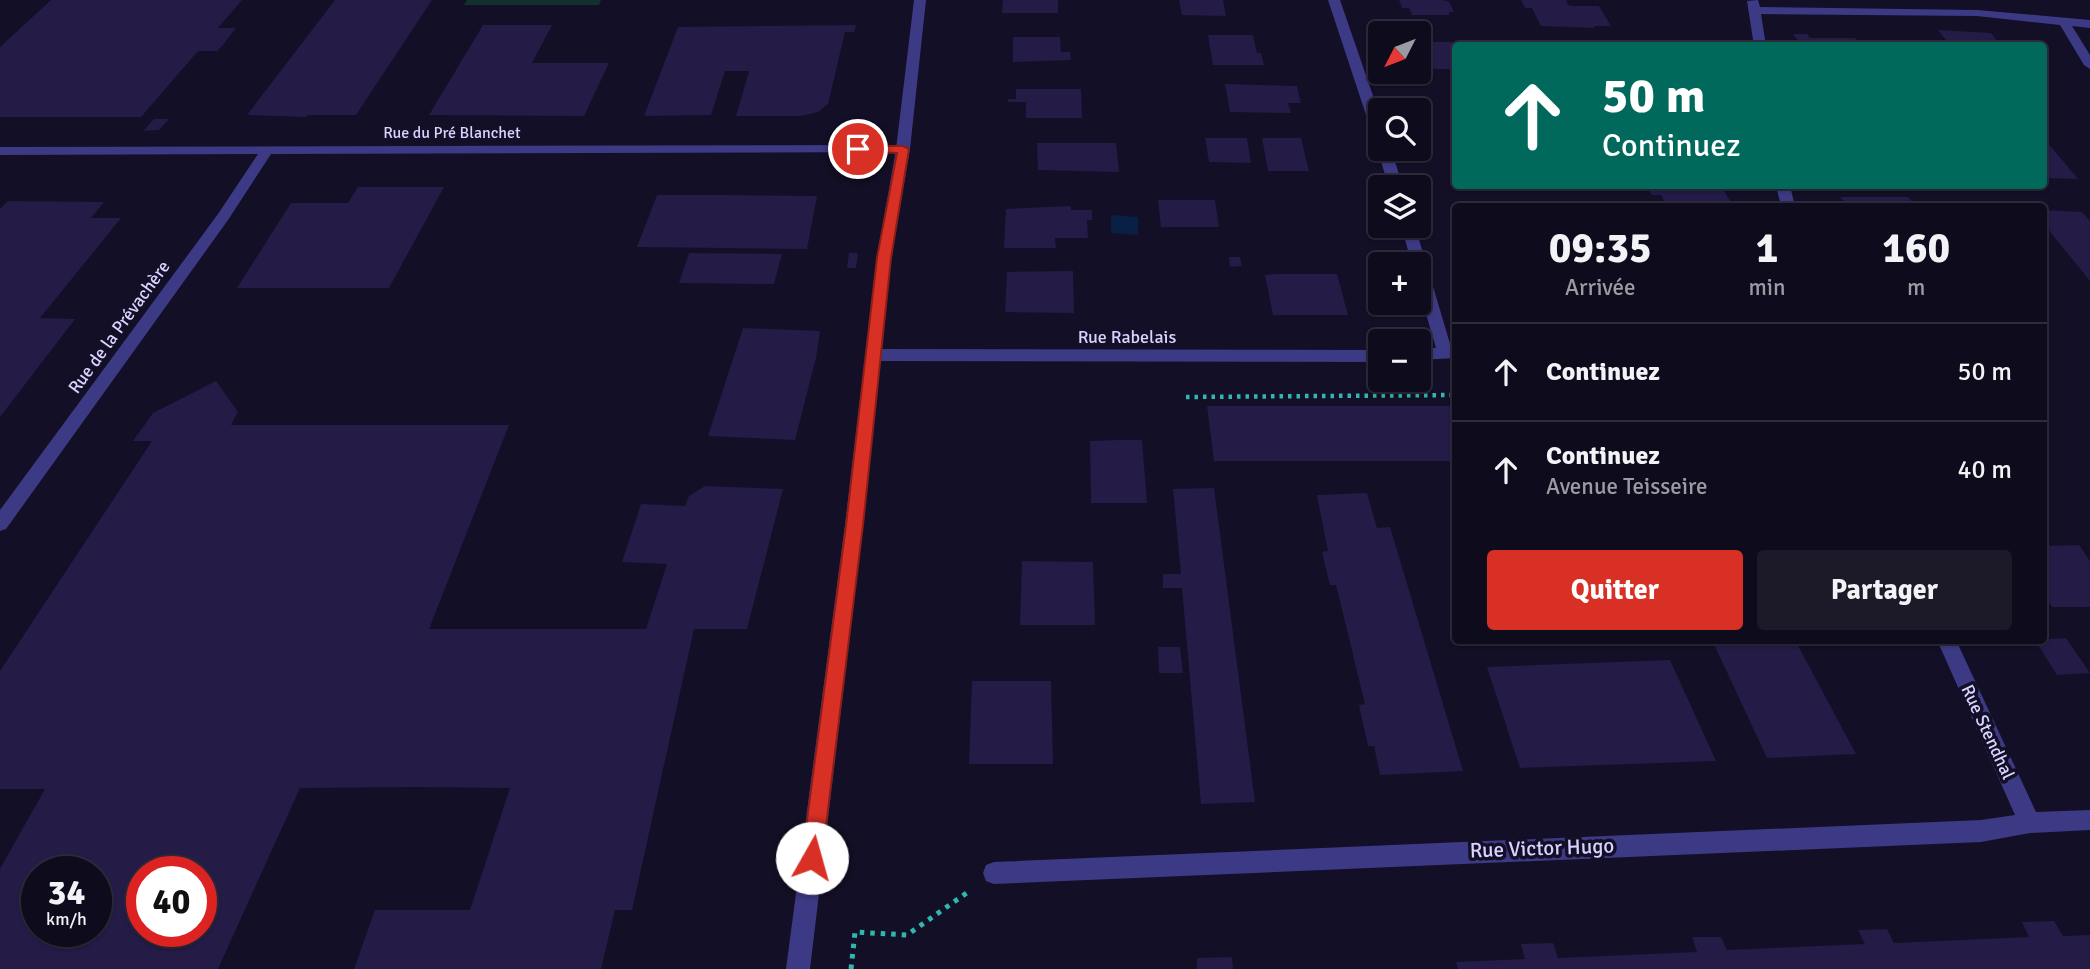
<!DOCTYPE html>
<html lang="fr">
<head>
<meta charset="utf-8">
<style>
  :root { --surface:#0e0b1c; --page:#1c1929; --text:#f1f3f6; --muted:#9b9ba3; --line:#2e2b3b; --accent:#d93025 }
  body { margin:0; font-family:Signika,sans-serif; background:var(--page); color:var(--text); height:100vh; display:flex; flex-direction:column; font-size:26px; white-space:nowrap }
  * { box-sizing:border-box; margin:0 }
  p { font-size:23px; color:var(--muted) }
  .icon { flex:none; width:38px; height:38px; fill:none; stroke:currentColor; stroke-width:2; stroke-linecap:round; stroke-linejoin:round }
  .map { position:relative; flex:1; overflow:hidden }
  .drawer { position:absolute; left:1452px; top:203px; width:595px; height:441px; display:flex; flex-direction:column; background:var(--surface); border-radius:7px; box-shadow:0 2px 5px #0004,0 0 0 2px var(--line) }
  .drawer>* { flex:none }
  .guide { position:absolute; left:1452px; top:42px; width:595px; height:147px; border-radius:7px; box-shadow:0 2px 5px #0004,0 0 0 2px var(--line); background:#00695c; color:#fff; overflow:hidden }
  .needle { width:46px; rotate:228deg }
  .fabs { position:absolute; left:1368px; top:21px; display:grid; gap:14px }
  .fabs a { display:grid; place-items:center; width:63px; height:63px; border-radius:7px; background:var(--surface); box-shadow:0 2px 5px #0004,0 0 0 2px var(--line); font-size:35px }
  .speed { position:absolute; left:21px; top:856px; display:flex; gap:14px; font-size:35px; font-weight:700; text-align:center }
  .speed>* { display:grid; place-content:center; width:91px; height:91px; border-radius:50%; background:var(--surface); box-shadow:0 2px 5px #0004,0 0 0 2px var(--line); line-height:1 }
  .speed small { font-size:18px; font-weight:400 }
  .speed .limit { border:10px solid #d22; background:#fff; color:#111 }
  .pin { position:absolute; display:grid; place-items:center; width:60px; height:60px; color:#fff; margin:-30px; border:4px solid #fff; border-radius:50%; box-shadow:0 2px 7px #0007 }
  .me { position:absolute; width:77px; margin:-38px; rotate:7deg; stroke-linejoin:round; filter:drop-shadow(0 0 5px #0008) }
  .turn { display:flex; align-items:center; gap:24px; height:147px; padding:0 35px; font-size:32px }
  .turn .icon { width:91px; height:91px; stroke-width:2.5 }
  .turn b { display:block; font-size:49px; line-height:60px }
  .eta { display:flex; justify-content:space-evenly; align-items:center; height:119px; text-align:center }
  .eta b { font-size:42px; font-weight:700; line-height:49px }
  .action { display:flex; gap:14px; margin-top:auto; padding:14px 35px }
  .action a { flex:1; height:80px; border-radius:7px; background:var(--accent); color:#fff; font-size:28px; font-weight:700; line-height:80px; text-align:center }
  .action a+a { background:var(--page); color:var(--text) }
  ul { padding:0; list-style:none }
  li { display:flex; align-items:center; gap:21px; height:98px; padding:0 35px; border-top:2px solid var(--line) }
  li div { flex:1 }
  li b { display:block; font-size:26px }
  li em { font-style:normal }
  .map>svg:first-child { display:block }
  .green { fill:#12302f }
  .water { fill:#0a1f44 }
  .building { fill:#241b47; fill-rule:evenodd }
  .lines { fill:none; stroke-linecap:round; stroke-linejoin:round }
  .path-far1 { stroke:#2fb8b0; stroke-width:4.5; stroke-dasharray:3.5 5; stroke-linecap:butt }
  .path { stroke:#2fb8b0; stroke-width:5; stroke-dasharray:4.5 6; stroke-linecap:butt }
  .minor { fill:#3d3a85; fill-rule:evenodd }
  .tertiary { fill:#3d3a85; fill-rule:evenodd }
  .route { fill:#d93025; stroke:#8d1f18; stroke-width:2 }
  .labels { text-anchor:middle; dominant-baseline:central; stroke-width:7; stroke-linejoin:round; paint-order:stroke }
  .far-street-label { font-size:16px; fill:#d9d4ff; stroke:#130f26 }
  .street-label { font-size:18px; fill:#d9d4ff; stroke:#130f26 }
  .near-street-label { font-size:21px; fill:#d9d4ff; stroke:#130f26 }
</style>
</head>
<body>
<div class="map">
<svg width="2090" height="969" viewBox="0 0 2090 969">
  <rect width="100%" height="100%" fill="#130f26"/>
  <path class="green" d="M467 0H601L599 5H464Z"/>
  <path class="water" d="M1111 215 1138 217V235L1111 233Z"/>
  <g class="building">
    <path d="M51 0H242L218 28H236L222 46 217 51H198L141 117H0V47Z"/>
    <path d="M335 0H432L356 115H308L306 117 247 115Z"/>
    <path d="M1003 0H1058V13H1002Z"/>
    <path d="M1179 0H1223L1226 16 1182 15Z"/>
    <path d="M1399 0H1443L1449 2 1454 12H1449L1450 15H1412L1409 8H1402Z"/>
    <path d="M1521 0H1566L1568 5 1573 6H1599L1611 26H1594L1595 28 1541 26 1532 8H1525Z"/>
    <path d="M483 25H552L532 63H609L584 116 429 115Z"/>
    <path d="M856 25 854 32H845L828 104 818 112 802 116H736L749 71H725L711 115 644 116 678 27Z"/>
    <path d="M1938 30 1991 33 2001 46H1951Z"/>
    <path d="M1793 34H1807L1810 38H1855L1862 46H1802Z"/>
    <path d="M1208 35H1253L1257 53H1261L1264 65H1213Z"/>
    <path d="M1013 37H1060L1061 52H1070L1071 60 1013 62Z"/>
    <path d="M1419 42H1473L1475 46H1456V69H1425L1419 53Z"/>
    <path d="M1225 84 1297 86 1301 103H1288L1291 113 1230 112Z"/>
    <path d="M1016 89H1081L1082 118H1026V102H1008V99H1016Z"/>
    <path d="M154 119H169L159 130 143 131Z"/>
    <path d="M1205 138H1247L1251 163 1209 162Z"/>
    <path d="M1262 138H1301L1309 171H1268Z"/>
    <path d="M2044 139 2052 148 2078 179 2044 178Z"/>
    <path d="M1037 143H1116L1119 172 1038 170Z"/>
    <path d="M1646 186H1721L1732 204H1666L1661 195H1652Z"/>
    <path d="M358 187H444L389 288H237L291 203H348Z"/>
    <path d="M657 195H728L817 196 807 249 637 247Z"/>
    <path d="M1840 197H1908L1916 206H1848Z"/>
    <path d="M1158 200H1215L1219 227H1161Z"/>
    <path d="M8 201 104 202 91 218H121L40 318 75 319 0 417V209Z"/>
    <path d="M1509 203H1552L1553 206H1510Z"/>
    <path d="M1071 206V210H1092V220H1087L1088 238H1055L1056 248H1004L1006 209Z"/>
    <path d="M2044 210 2082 212 2090 221V281L2044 224Z"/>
    <path d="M689 253 782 254 774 284 679 283Z"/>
    <path d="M849 253H858L856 268H847Z"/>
    <path d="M1229 257H1240L1242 266 1230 267Z"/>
    <path d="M1073 271 1074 313 1005 312 1007 272Z"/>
    <path d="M1277 274H1337L1348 315H1273L1265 275Z"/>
    <path d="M743 328 820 331 816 358 795 440 708 436Z"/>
    <path d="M216 381 238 412 231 425H509L429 629H646L667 564 622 562 641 504 685 506 689 496 705 486 783 489 747 629H694L632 910H615L601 969H354L375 910H470L510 788 417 787 300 788 218 969H0V869L45 789H0V671L152 441H133L153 413ZM37 872H96V931H37ZM142 872H201V931H142Z"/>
    <path d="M1207 406H1456V461H1214Z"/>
    <path d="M1118 440H1142L1147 503H1091L1090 441Z"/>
    <path d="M1214 488 1255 802 1201 804 1182 588H1163V574H1181L1173 489Z"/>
    <path d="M1367 493 1377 528 1390 527 1463 771 1380 775 1374 746H1368L1359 705 1365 704 1336 585H1330L1322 552 1328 551 1317 495Z"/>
    <path d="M2079 545 2090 561V607H2052L2044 595V546Z"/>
    <path d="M1022 561 1093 562 1095 625H1020Z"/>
    <path d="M2066 638 2090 673 2057 675 2035 640Z"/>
    <path d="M1712 640H1795L1856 754 1767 758Z"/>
    <path d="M1158 647H1180L1183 673H1159Z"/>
    <path d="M1670 660 1716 761 1520 768 1487 667Z"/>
    <path d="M972 681H1051L1053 764H969Z"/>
    <path d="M2054 921 2063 936 2090 935V969H1458L1456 962 1525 959 1521 944 1553 943 1558 958 1697 952 1692 937H1721L1727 950 1865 944 1858 930 1887 929 1894 943 2029 937 2022 922Z"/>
    <path d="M1232 957 1233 969H1197V958Z"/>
  </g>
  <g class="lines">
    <path class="path-far1" d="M1186 397 1456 395"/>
    <path class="path" d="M851 969 855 932 907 935 968 892"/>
    <g class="minor">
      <path d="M1328 0H1340L1381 119V143L1374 139Z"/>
      <path d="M1758 0 1760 7 1977 10 2090 20V28L2072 26 2090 55V69L2084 65 2060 25 1977 16 1761 14 1766 46H1754L1747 1Z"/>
      <path d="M903 145 908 146V152L271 154 228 220 6 529 0 531V510L218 214 258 154 0 155V147Z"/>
      <path d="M1379 146 1381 149H1391L1403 187H1389L1377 149Z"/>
      <path d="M1776 186H1790L1795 206H1781Z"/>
      <path d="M1401 226H1415L1451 347 1456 348V358L1419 360V348H1436L1419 290V264H1412Z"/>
      <path d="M874 349 1381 350V362L874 361 866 355Z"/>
      <path d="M1937 640H1956L2036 812 2090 810V830L2030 833 1981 842 994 884 986 881 983 873 986 865 994 862 1981 820 2015 815Z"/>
    </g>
    <path class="tertiary" d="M914 0H926L910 149 891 258 863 525 810 969H786L845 525 877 258 896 149Z"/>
  </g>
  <path class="route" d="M858 146H903L909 149 891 258 863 525 822 858 819 865 812 868 805 865 802 858 846 525 877 258 897 153 854 152V147Z"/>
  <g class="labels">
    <g class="far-street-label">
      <text x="452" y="133">Rue du Pré Blanchet</text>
    </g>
    <g class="street-label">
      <text transform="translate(119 327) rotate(-54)">Rue de la Prévachère</text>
      <text x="1127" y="337">Rue Rabelais</text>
      <text transform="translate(1988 732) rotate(65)">Rue Stendhal</text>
    </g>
    <g class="near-street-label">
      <text transform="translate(1542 848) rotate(-2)">Rue Victor Hugo</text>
    </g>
  </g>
</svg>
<div class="fabs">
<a><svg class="needle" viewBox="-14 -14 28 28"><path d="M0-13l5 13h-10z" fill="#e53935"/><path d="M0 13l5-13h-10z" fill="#9b9ba3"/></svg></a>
<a><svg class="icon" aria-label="search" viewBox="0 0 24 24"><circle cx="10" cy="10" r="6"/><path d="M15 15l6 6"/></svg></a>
<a><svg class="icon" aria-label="layers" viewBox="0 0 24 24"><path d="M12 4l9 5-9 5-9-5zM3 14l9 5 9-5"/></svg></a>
<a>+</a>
<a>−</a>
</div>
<div class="speed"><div>34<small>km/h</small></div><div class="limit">40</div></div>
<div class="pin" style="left:858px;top:149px;background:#d93025"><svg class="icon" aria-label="arrive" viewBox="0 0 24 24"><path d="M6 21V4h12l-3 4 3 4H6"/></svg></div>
<svg class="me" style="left:812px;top:858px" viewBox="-20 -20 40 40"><circle r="19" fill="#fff"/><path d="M0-13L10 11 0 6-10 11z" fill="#d93025"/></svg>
<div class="guide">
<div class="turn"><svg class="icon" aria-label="ahead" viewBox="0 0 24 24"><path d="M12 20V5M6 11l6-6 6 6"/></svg><div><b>50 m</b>Continuez</div></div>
</div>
<section class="drawer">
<div class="eta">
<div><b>09:35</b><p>Arrivée</p></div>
<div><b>1</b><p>min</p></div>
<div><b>160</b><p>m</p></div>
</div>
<ul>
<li><svg class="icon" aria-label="ahead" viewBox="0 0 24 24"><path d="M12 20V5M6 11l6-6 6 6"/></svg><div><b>Continuez</b></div><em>50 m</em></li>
<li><svg class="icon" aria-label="ahead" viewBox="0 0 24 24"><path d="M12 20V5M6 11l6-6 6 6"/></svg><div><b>Continuez</b><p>Avenue Teisseire</p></div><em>40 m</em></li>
</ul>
<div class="action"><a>Quitter</a><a>Partager</a></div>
</section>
</div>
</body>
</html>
